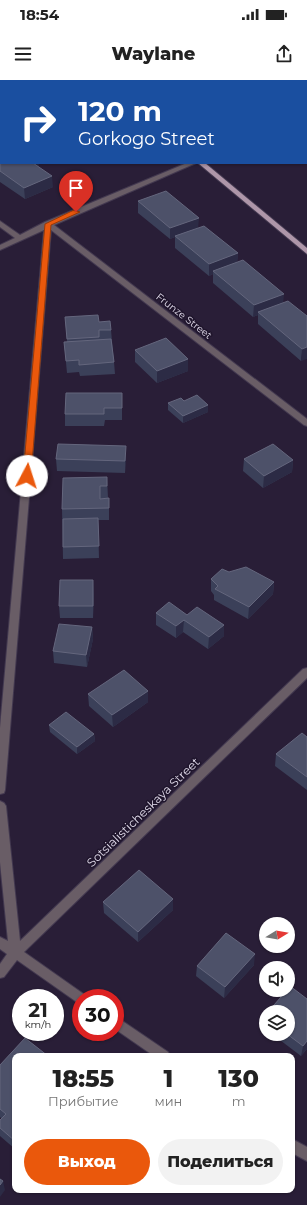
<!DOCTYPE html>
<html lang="ru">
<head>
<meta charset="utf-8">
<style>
  :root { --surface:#fff; --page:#f2f2f2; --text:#222; --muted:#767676; --accent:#ea580c }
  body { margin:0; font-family:Montserrat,sans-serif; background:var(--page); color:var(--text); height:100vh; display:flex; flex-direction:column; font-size:15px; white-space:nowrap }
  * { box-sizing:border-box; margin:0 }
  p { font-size:13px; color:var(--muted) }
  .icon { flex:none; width:22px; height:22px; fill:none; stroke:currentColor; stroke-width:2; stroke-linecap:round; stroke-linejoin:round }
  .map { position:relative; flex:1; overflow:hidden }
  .drawer { position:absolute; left:12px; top:973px; width:283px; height:140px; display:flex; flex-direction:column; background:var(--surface); border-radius:8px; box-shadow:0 1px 3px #0004 }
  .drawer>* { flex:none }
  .banner { position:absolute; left:0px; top:0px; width:307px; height:84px; box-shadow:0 1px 3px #0004; background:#1a4fa0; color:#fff; overflow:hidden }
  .needle { width:26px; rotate:79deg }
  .tools { position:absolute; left:259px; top:837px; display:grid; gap:8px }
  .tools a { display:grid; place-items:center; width:36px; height:36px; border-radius:50%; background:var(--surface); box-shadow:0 1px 3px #0004; font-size:20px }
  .speed { position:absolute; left:12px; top:909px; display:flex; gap:8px; font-size:20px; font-weight:700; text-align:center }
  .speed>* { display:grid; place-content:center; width:52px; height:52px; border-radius:50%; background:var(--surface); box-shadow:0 1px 3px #0004; line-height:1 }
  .speed small { font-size:10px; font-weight:400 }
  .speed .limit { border:6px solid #d22; background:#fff; color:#111 }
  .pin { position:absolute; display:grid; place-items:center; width:34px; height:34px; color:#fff; margin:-41px -17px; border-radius:50% 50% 50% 0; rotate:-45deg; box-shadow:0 0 4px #0007 }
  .pin .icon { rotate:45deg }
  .me { position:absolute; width:44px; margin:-22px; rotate:5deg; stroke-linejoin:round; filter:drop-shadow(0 0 3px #0008) }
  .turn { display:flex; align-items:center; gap:14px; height:84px; padding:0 12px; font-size:18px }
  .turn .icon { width:52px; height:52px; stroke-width:2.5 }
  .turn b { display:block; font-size:28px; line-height:34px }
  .eta { display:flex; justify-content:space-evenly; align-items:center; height:68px; text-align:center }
  .eta b { font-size:24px; font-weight:800; line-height:28px }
  .button { display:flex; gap:8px; margin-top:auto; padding:8px 12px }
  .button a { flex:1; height:46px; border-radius:24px; background:var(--accent); color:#fff; font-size:16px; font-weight:800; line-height:46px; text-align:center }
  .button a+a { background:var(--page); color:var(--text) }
  .status { display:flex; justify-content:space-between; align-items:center; height:28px; padding:0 20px; background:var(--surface); direction:ltr }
  .status svg { height:11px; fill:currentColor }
  header { display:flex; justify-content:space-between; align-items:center; height:52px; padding:0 12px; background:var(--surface); font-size:18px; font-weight:800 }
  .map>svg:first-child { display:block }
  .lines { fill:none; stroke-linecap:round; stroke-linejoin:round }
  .minor-casing { stroke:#433950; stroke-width:2 }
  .major-casing { stroke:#433950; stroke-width:2 }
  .minor { fill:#695d66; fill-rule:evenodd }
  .major { fill:#ae96a9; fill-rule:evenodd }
  .rail { stroke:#847c90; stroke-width:2 }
  .wall { fill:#3b4059 }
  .shaded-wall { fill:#2c2b45 }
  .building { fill:#4d5169; stroke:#64667d }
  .route { fill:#ea580c; stroke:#983908 }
  .labels { text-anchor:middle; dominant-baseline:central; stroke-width:3; stroke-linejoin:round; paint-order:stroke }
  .far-street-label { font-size:10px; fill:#e2dcec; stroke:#1f152c }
  .street-label { font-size:12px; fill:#e2dcec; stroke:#1f152c }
</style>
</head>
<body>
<div class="status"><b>18:54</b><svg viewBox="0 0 49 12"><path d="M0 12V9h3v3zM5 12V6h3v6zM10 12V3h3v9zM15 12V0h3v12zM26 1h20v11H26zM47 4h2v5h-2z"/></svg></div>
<header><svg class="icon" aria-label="menu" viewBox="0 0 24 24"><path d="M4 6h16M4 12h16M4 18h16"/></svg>Waylane<svg class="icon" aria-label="share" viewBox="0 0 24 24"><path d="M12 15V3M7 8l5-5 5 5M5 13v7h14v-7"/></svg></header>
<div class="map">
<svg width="307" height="1125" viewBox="0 0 307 1125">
  <rect width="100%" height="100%" fill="#291e37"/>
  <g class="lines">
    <defs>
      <g id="minor">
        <path d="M187 83H196L54 145 307 339V346L304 345 51 150 5 710 4 713 0 714V648L44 150 0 170V165L15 158 0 147V141L20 155 45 142Z"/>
        <path d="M307 588V598L24 872 85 915 87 918H81V925L17 880 4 897 0 898V884L7 874 0 869V857L8 861 0 782V721L4 723 6 726 20 861 303 589Z"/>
        <path d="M115 936 168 972 170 976H154L115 949Z"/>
        <path d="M292 1059 307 1067V1081L292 1073Z"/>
      </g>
      <g id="major">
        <rect x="103" y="0" width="7" height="1"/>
        <path d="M198 83H205L307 168V174Z"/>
      </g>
    </defs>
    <use href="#minor" class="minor-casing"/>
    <use href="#major" class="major-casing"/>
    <use href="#minor" class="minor"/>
    <use href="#major" class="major"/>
    <path class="rail" d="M257 0 260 1"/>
  </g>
  <g class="wall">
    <path d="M0 61 1 83 39 85 37 86 53 107 25 119 0 102Z"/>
    <path d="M138 121 198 148 238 173 237 182 283 223 307 236 301 281 258 244V235L253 237 213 203V194L209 196 175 168V157L170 159 138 133Z"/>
    <path d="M65 237 99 242 111 250 112 261 114 282 115 294 80 296 79 292 67 293 64 262H67Z"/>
    <path d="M135 270 188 279V291L157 303 135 282Z"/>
    <path d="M122 313V340H105L104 346H65V334Z"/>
    <path d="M184 321 208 332 183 343 168 330V323Z"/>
    <path d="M126 378 125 393 57 391 56 379Z"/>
    <path d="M244 379 293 380 292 392 263 408 243 391Z"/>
    <path d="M107 397 108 418H100H109V440H98L99 478 63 479 62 429Z"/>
    <path d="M229 492 274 502 273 514 248 539 214 520V515L211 511V499Z"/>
    <path d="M94 512 93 538H60L59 526Z"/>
    <path d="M156 533 187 535 224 556 208 569 183 552 176 558 156 545Z"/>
    <path d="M92 547 93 559 87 587 54 583 53 571Z"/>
    <path d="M148 611V622L113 647 89 626 88 614Z"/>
    <path d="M49 645 94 654 95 661 77 674 50 652Z"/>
    <path d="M307 657V710L275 686 276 674Z"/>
    <path d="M103 822 173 830 138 862 104 833Z"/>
    <path d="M254 885 224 918 196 896 197 886Z"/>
    <path d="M307 919V969L301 976 272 954H288Z"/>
    <path d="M266 934V950L263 947 264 937Z"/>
    <path d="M15 976V1069L0 1056V1040L2 1039 0 1037V985Z"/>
  </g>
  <g class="shaded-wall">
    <rect x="0" y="65" width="1" height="12"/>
    <path d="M27 83H39V85L27 90Z"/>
    <path d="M52 96 53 107 25 119 24 108Z"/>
    <path d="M199 138 198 149 175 156V157L170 159V148Z"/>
    <path d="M238 173 237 185 213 191V194L209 196V184Z"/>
    <path d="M284 214 283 225 258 232V235L253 237 254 225Z"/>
    <path d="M307 267V279L301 281 302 269Z"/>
    <path d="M188 279V291L157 303V291Z"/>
    <path d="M208 325V332L183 343V336Z"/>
    <path d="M126 366V378L125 393V381Z"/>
    <path d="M293 380 292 392 263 408 264 396Z"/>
    <path d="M93 500 94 512 93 538Z"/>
    <path d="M274 502 273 514 248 539 249 527Z"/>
    <path d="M184 540 183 552 176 558V546Z"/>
    <path d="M224 545V556L208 569 209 557Z"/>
    <path d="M92 547 93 559 87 587 86 575Z"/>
    <path d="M148 611V622L113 647 112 635Z"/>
    <path d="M94 654 95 661 77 674V667Z"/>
    <path d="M173 819V830L138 862V852Z"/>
    <path d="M255 874 254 885 224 918 225 907Z"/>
    <path d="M307 961V969L301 976 303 966Z"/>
    <path d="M3 1101 5 1110 0 1117V1105Z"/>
  </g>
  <g class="building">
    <path d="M1 74V83H33L52 96 24 108 0 91V75Z"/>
    <path d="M166 111 199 138 170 148 138 121Z"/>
    <path d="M204 146 238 173 209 184 175 156Z"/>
    <path d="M243 180 284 214 254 225 213 191Z"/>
    <path d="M288 221 307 236V267L302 269 258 232Z"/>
    <path d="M98 235 99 242 110 241 111 250H99V257L67 259 65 237Z"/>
    <path d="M166 258 188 279 157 291 135 270Z"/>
    <path d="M111 259 114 282 79 285V280L66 281 64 262Z"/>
    <path d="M66 313H122V328H104V334H65Z"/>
    <path d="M197 315 208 325 183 336 168 323 181 318 184 321Z"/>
    <path d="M58 364 126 366 125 381 56 379Z"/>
    <path d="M273 364 293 380 264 396 244 379Z"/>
    <path d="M107 397V406H100V419L109 418V428L62 429 63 398Z"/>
    <path d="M98 438 99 466 63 467V439Z"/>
    <path d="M246 487 274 502 249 527 215 509 218 506 211 499 222 489 229 492Z"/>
    <path d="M60 500H93V526H59Z"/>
    <path d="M169 522 187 535 197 527 224 545 209 557 184 540 176 546 156 533Z"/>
    <path d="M59 544 92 547 86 575 53 571Z"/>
    <path d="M124 590 148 611 112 635 88 614Z"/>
    <path d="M66 632 94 654 77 667 49 645Z"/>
    <path d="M302 653 307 657V697L276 674Z"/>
    <path d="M139 790 173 819 138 852 103 822Z"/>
    <path d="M226 853 255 874 225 907 197 886Z"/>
    <path d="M290 906 307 919V961L303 966 287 954H288V932H268L287 910H288V909Z"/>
    <path d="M25 958 48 976H15V1061L0 1048V1040L6 1034 0 1029V985Z"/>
    <path d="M0 1099 3 1101 0 1105Z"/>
  </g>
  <path class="route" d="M74 130 80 132 51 145 31 396 27 398 23 396 45 144Z"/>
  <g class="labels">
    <g class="far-street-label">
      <text transform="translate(184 236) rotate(38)">Frunze Street</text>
    </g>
    <g class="street-label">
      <text transform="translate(143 732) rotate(-44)">Sotsialisticheskaya Street</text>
    </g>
  </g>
</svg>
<div class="tools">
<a><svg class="needle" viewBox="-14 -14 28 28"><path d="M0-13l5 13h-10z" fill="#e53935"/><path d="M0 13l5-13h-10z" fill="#767676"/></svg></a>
<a><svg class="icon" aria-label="sound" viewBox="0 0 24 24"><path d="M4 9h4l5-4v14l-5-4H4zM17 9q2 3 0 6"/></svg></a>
<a><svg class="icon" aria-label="layers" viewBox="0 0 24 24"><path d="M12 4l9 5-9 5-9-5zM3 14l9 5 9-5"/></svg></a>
</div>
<div class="speed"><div>21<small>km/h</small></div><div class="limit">30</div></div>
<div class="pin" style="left:76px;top:132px;background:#d93025"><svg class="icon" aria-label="arrive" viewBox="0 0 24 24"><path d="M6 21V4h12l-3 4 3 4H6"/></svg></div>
<svg class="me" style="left:27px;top:396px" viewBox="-20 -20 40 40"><circle r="19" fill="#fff"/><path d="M0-13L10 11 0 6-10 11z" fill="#ea580c"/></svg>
<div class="banner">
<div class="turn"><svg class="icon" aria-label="right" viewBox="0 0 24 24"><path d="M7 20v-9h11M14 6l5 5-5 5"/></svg><div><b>120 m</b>Gorkogo Street</div></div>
</div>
<section class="drawer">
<div class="eta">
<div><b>18:55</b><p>Прибытие</p></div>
<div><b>1</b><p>мин</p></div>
<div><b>130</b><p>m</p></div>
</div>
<div class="button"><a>Выход</a><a>Поделиться</a></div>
</section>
</div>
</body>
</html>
